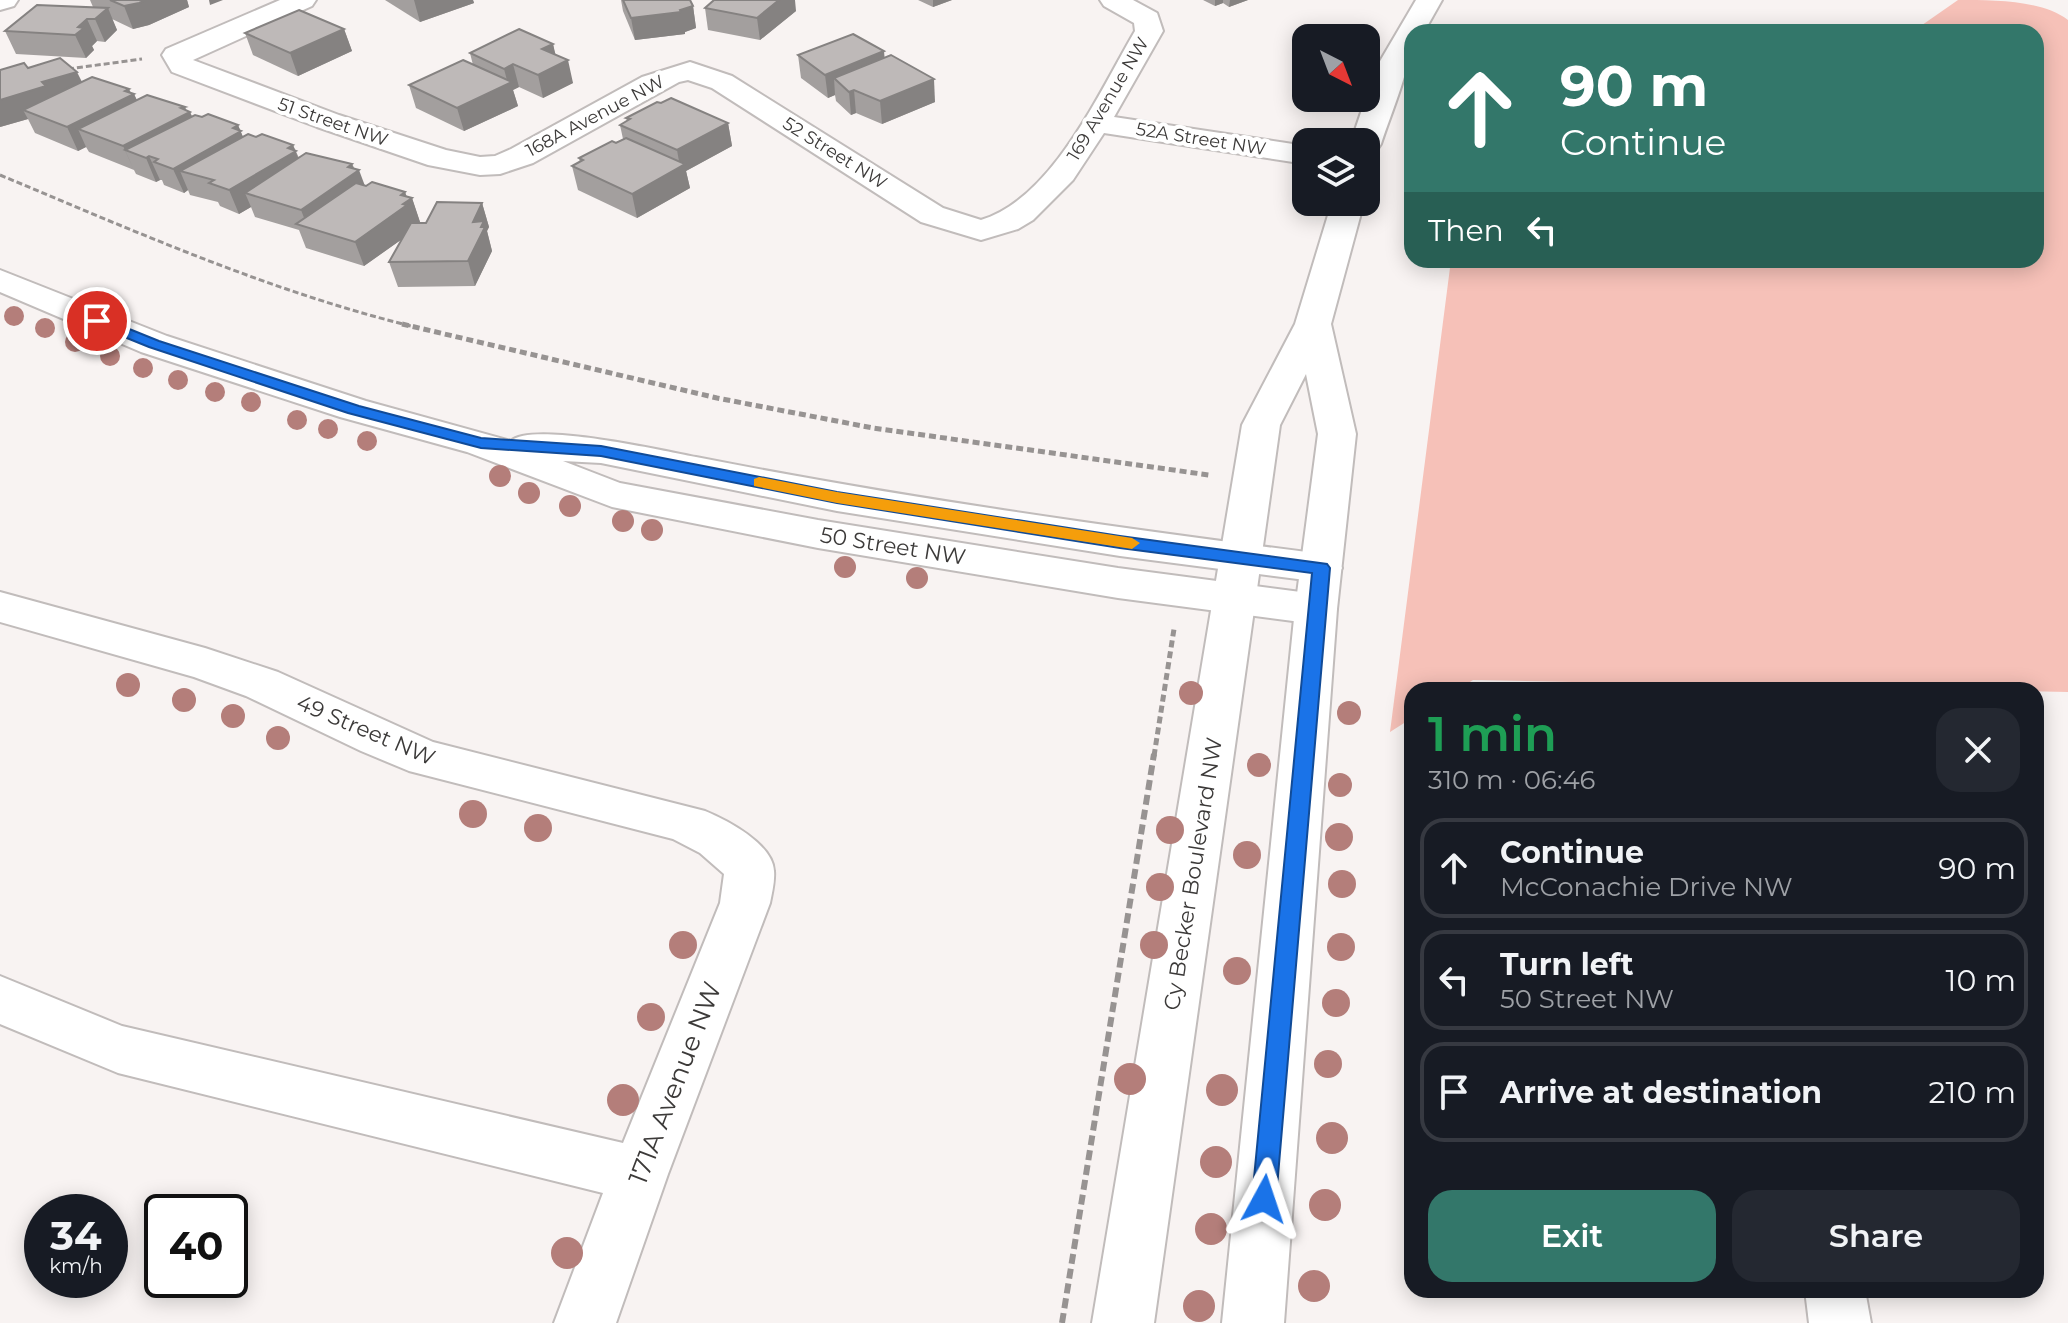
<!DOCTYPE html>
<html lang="en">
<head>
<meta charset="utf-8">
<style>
  :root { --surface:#171b24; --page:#242831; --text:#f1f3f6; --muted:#9ea1a6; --line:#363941; --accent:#33776a }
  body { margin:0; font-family:Montserrat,sans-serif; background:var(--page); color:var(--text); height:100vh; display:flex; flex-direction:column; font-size:30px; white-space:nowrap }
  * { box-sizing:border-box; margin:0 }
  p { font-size:26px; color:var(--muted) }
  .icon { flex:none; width:44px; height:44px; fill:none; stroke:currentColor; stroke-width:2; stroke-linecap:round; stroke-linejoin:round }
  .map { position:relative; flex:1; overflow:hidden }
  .drawer { position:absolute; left:1404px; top:682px; width:640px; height:616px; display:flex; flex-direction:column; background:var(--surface); border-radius:24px; box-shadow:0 4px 20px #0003 }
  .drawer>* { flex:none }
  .top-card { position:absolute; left:1404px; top:24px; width:640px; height:244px; border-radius:24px; box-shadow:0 4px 20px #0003; background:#33776a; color:#fff; overflow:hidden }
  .needle { width:52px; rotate:138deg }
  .tools { position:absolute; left:1292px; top:24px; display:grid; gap:16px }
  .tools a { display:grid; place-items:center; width:88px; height:88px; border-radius:16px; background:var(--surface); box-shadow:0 4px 20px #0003; font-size:40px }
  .speed { position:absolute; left:24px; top:1194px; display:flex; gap:16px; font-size:40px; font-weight:700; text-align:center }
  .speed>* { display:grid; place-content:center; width:104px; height:104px; border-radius:50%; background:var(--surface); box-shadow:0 4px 20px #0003; line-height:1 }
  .speed small { font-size:20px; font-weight:400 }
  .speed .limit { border:4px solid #111; border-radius:12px; background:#fff; color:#111 }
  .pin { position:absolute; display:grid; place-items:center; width:68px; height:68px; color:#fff; margin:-34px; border:4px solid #fff; border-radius:50%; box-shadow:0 2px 8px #0007 }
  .me { position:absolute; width:88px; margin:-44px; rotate:5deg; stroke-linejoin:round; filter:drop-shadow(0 0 6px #0008) }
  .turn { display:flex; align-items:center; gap:28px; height:168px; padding:0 24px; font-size:36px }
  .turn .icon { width:104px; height:104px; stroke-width:2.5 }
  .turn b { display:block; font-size:56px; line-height:68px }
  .then { display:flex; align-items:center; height:76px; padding:0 24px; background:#0003; gap:16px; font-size:30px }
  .round { display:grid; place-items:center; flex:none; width:84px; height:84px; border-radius:24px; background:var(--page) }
  .overview { display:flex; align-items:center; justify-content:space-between; height:136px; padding:0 24px }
  h1 { font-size:48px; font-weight:600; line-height:60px; color:#1e9e55 }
  .cta { display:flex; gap:16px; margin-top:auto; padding:16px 24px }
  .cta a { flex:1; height:92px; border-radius:24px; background:var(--accent); color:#fff; font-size:32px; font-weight:600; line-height:92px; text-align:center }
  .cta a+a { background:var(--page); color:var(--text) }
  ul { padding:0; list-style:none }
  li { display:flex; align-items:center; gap:24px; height:100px; margin:0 16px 12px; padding:0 8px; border:4px solid var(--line); border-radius:24px }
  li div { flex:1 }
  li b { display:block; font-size:30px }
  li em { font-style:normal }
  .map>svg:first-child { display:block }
  .green { fill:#f6c1b8 }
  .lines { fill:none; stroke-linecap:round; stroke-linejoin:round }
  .minor-casing { stroke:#c1bcbb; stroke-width:4 }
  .major-casing { stroke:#c1bcbb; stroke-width:4 }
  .path-far2 { stroke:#979392; stroke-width:3; stroke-dasharray:6 3; stroke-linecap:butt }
  .path-far1 { stroke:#979392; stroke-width:5; stroke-dasharray:7 4; stroke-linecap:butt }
  .path { stroke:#979392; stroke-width:6; stroke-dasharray:10 5; stroke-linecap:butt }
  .minor { fill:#fff; fill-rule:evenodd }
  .major { fill:#fff; fill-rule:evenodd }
  .tree { fill:#b47e7a }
  .wall { fill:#a39f9e }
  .shaded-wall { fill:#858281 }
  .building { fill:#beb9b8; stroke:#858281; stroke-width:2 }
  .route { fill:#1a73e8; stroke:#114b97; stroke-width:2 }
  .slow { fill:#f59e0b }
  .labels { text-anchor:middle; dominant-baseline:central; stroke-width:8; stroke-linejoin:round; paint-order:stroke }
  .far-street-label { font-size:18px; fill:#3c3a39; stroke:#fff }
  .street-label { font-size:22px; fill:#3c3a39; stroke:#fff }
  .near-street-label { font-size:26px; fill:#3c3a39; stroke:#fff }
</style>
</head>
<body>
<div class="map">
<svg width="2068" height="1323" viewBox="0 0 2068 1323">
  <rect width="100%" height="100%" fill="#f8f3f2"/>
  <path class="green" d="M1958 0C1994 0 2042 0 2068 20V692L1473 680 1457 690H1412V718L1390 732 1451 260H2036V32H1912Z"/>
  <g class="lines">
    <defs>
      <g id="minor">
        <path d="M0 0H18L14 6 0 10Z"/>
        <path d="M280 0H316L312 6 193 60 339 115 446 150 480 157 495 156 511 149 642 77 690 62 732 76 943 208 981 220C1053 198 1099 92 1135 31L1134 23 1104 6 1100 0H1133L1157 13 1163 31 1114 117 1306 146V164L1104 133 1073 180 1033 220 1018 229 981 240 921 222 712 88 688 80 679 82 533 163 500 174 480 175 428 165 317 127 172 72 162 55 166 49Z"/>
        <path d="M1416 0H1442L1424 32H1412C1412 66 1392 110 1381 144L1377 150 1366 153V142H1351L1376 68Z"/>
        <path d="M1332 202H1364L1331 324 1356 434 1337 609 1284 1323H1222L1295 609 1318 434 1306 374 1280 425 1154 1323H1092L1242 425 1295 324Z"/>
        <path d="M0 592 205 648 278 672 433 742 705 811C727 820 773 844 774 871 775 881 772 893 770 903L668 1174 616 1323H554L603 1193 118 1073 0 1024V976L122 1026 623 1143 720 903 724 874 700 853 673 839 409 771 361 751 246 696 194 677 0 622Z"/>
        <path d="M1805 1290H1865L1871 1323H1809Z"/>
      </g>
      <path id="major" d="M0 270 167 336 366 401 511 441C532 421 664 451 696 457 903 498 1112 527 1321 554L1336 558 1342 568 1336 578 1321 582 1120 556 837 511 601 463 563 461 620 483 818 520 1118 568 1316 594 1331 598 1337 609 1331 620 1316 624 1118 598 818 548 612 507 467 452 340 417 141 352 0 292Z"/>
    </defs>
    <use href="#minor" class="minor-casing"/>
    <use href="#major" class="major-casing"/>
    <g class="path-far2">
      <path d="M68 69 142 59"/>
      <path d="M0 175C134 231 269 291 411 326"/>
    </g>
    <g class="path-far1">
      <path d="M402 324 717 398 873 428 1209 475"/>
      <path d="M1154 756 1174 629"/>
    </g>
    <path class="path" d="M1062 1323 1154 754"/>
    <use href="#minor" class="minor"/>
    <use href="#major" class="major"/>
  </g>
  <g class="tree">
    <circle cx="14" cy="316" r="10"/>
    <circle cx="45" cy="328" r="10"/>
    <circle cx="75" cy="342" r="10"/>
    <circle cx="110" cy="356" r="10"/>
    <circle cx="143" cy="368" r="10"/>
    <circle cx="178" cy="380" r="10"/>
    <circle cx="215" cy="392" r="10"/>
    <circle cx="251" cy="402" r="10"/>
    <circle cx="297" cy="420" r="10"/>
    <circle cx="328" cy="429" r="10"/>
    <circle cx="367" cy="441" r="10"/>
    <circle cx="500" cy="476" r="11"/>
    <circle cx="529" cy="493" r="11"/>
    <circle cx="570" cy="506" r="11"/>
    <circle cx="623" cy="521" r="11"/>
    <circle cx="652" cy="530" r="11"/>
    <circle cx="845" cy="567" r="11"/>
    <circle cx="917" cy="578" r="11"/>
    <circle cx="128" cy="685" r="12"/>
    <circle cx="1191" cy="693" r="12"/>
    <circle cx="184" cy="700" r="12"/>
    <circle cx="1349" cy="713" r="12"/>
    <circle cx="233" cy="716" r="12"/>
    <circle cx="278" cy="738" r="12"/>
    <circle cx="1259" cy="765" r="12"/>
    <circle cx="1340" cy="785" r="12"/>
    <circle cx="473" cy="814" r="14"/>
    <circle cx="538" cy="828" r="14"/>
    <circle cx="1170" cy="830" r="14"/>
    <circle cx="1339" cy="837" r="14"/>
    <circle cx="1247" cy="855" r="14"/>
    <circle cx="1342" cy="884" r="14"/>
    <circle cx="1160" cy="887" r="14"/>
    <circle cx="683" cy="945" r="14"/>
    <circle cx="1154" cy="945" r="14"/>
    <circle cx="1341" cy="947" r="14"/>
    <circle cx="1237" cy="971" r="14"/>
    <circle cx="1336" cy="1003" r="14"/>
    <circle cx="651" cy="1017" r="14"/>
    <circle cx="1328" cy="1064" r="14"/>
    <circle cx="1130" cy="1079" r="16"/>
    <circle cx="1222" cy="1090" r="16"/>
    <circle cx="623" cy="1100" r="16"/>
    <circle cx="1332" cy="1138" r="16"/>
    <circle cx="1216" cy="1162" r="16"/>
    <circle cx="1325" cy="1205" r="16"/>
    <circle cx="1211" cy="1229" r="16"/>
    <circle cx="567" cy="1253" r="16"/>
    <circle cx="1314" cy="1286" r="16"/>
    <circle cx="1199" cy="1306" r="16"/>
  </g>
  <g class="wall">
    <path d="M90 0H187L189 7 149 25 133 29 112 19 117 30 105 42 97 41 92 46 94 50 86 58 16 54 5 31 93 7Z"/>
    <path d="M385 0H473L474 3 420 22Z"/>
    <path d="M621 0H690L693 6 696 28 685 32V34L635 40 623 11Z"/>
    <path d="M918 0H952L933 7Z"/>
    <path d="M1203 0H1248L1229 7 1223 3 1215 6Z"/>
    <path d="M705 8 796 11 760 40 708 30Z"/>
    <path d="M344 29 352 51 298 76 253 55 245 33Z"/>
    <path d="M553 44 555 55 573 83 543 98 519 87 513 90 518 106 464 131 416 108 409 85 473 65 470 53Z"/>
    <path d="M798 55 885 58 935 102 882 124 856 113 851 115 836 101 835 95 828 98 801 78Z"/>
    <path d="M28 68 82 82 131 93 134 94 137 100 185 107 186 110 190 112 192 116 238 125 243 137H256L293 145 299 158 352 164 365 186 405 192 407 197 412 198 420 222 426 223 482 203 489 227 487 231 492 251 475 286 398 287 389 262 402 239 364 266 306 248 299 230 255 217 251 207 239 214 220 206 218 202 190 195 188 190 184 193 164 185 162 180H160L156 182 136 174 134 170 89 152 86 147 78 151 35 133 28 119 0 127Z"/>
    <path d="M626 118 728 123 732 146 686 171 690 188 637 218 578 190 572 166 580 162 579 158 623 139 620 125 627 121Z"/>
  </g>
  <g class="shaded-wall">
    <path d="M146 0H187L189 7 149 25 133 29 124 6Z"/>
    <path d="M209 0H223L210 5Z"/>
    <path d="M414 0H473L474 3 420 22Z"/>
    <path d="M779 0H795L796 11 760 40 757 18Z"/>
    <path d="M933 0H952L933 7Z"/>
    <path d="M1215 0H1223V3L1215 6Z"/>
    <path d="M1230 0H1248L1229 7Z"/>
    <path d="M693 6 696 28 685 32V34L635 40 631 18 680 10Z"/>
    <path d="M108 8 117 30 105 42 95 19Z"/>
    <path d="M87 19 97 41 92 46 94 50 86 58 75 35 78 27Z"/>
    <path d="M344 29 352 51 298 76 290 53Z"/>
    <path d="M553 44 558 65 568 60 573 83 543 98 538 75 542 49Z"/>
    <path d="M884 51 886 74 834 78 835 95 828 98 825 75Z"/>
    <path d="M513 64 519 87 513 90 518 106 464 131 457 108 508 84 504 69Z"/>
    <path d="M77 72 88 94 23 110 28 119 0 127V100L42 82Z"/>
    <path d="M934 79 935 102 882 124 880 101Z"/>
    <path d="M129 89 132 95 134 94 144 117 78 129 86 147 78 151 67 127Z"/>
    <path d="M854 90 856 113 851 115 849 92Z"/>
    <path d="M185 107 187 113 190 112 199 135 149 156 160 180 156 182 146 158 125 150 134 170 123 146Z"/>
    <path d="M728 123 732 146 686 171 690 188 637 218 632 194 680 167 677 150Z"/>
    <path d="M238 125 250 154 180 171 188 190 184 193 173 169Z"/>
    <path d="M293 145 305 175 245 193 251 207 239 214 229 190Z"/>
    <path d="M352 164 355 173 359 170 368 194 308 228 301 210Z"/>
    <path d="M405 192 408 201 412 198 420 222 415 230 364 266 355 242 401 195Z"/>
    <path d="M482 203 489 227 487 231 492 251 475 286 468 261 473 222Z"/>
  </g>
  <g class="building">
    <path d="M110 0H146L139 3 124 6Z"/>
    <path d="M623 0H690L693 6 680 10 681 12 631 18Z"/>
    <path d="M714 0H779L757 18 705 8Z"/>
    <path d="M37 5 108 8 95 19H87L78 27 84 28 75 35 5 31Z"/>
    <path d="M299 10 344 29 290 53 245 33Z"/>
    <path d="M519 29 553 44 542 49 568 60 538 75 513 64 504 69 470 53Z"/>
    <path d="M853 34 884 51 825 75 798 55Z"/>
    <path d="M891 55 934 79 880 101 854 90 849 92 834 78Z"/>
    <path d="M60 58 77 72 42 82 46 86 0 100V70L24 63 28 68Z"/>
    <path d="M463 60 512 82 457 108 409 85Z"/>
    <path d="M92 77 129 89 125 91 134 94 67 127 23 110Z"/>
    <path d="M147 95 185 107 181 108 190 112 123 146 78 129Z"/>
    <path d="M671 98 728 123 677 150 620 125 630 119 626 118 657 102 661 103Z"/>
    <path d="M208 114 238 125 233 128 241 131 173 169 154 162 158 159 149 156 146 158 125 150 195 115 202 117Z"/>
    <path d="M248 134 256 137 262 134 293 145 288 148 296 151 229 190 209 183 214 180 180 171Z"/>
    <path d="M626 138 685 164 632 194 572 166 583 160 579 158 612 141 616 143Z"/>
    <path d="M306 153 352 164 348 167 359 170 301 210 245 193Z"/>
    <path d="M372 182 405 192 401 195 412 198 403 204 407 205 355 242 296 224 356 183 366 186Z"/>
    <path d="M437 202 482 203 473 222 484 221 481 227H485L468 261 389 262 411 223H426Z"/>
  </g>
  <path class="route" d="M97 316 159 341 359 406 481 438 601 446 837 492 1120 536 1327 564 1330 568 1276 1199 1273 1207 1264 1210 1255 1207 1252 1199 1312 573 1120 548 837 503 601 456 481 448 348 413 149 347 92 324 90 321Z"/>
  <path class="slow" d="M759 477 837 492 1132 538 1140 543 1132 549 837 503 754 486V479Z"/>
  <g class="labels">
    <g class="far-street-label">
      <text transform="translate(1108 99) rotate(-59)">169 Avenue NW</text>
      <text transform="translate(595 116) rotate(-28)">168A Avenue NW</text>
      <text transform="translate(333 122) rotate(19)">51 Street NW</text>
      <text transform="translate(1201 139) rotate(9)">52A Street NW</text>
      <text transform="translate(835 153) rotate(32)">52 Street NW</text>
    </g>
    <g class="street-label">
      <text transform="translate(893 546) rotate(9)">50 Street NW</text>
      <text transform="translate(366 730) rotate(23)">49 Street NW</text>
      <text transform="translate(1193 874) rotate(-81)">Cy Becker Boulevard NW</text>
    </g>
    <g class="near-street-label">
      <text transform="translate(675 1083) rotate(-69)">171A Avenue NW</text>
    </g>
  </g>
</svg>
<div class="tools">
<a><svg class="needle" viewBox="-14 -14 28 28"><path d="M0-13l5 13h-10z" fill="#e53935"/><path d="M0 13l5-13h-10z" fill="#9ea1a6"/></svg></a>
<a><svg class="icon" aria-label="layers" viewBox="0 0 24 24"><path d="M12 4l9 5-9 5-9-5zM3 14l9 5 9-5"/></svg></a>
</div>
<div class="speed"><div>34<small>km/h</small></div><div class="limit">40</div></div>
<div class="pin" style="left:97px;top:321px;background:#d93025"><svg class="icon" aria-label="arrive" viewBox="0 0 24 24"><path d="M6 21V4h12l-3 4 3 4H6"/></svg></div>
<svg class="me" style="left:1264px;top:1199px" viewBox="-20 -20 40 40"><path d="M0-17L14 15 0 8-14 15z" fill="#1a73e8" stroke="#fff" stroke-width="4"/></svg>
<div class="top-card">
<div class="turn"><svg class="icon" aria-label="ahead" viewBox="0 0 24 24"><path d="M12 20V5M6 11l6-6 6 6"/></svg><div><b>90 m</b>Continue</div></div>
<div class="then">Then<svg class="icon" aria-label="left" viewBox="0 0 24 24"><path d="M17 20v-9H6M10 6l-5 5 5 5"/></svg></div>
</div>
<section class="drawer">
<div class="overview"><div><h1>1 min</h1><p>310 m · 06:46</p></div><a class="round"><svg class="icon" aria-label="close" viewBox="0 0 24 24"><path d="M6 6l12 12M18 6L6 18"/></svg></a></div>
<ul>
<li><svg class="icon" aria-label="ahead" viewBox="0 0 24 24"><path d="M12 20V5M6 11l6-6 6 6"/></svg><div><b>Continue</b><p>McConachie Drive NW</p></div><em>90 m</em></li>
<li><svg class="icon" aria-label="left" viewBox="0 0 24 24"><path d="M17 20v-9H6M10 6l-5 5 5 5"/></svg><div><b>Turn left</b><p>50 Street NW</p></div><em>10 m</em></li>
<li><svg class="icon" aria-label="arrive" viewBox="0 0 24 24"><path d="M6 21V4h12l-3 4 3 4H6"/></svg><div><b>Arrive at destination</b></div><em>210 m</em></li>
</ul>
<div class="cta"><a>Exit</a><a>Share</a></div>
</section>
</div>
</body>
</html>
